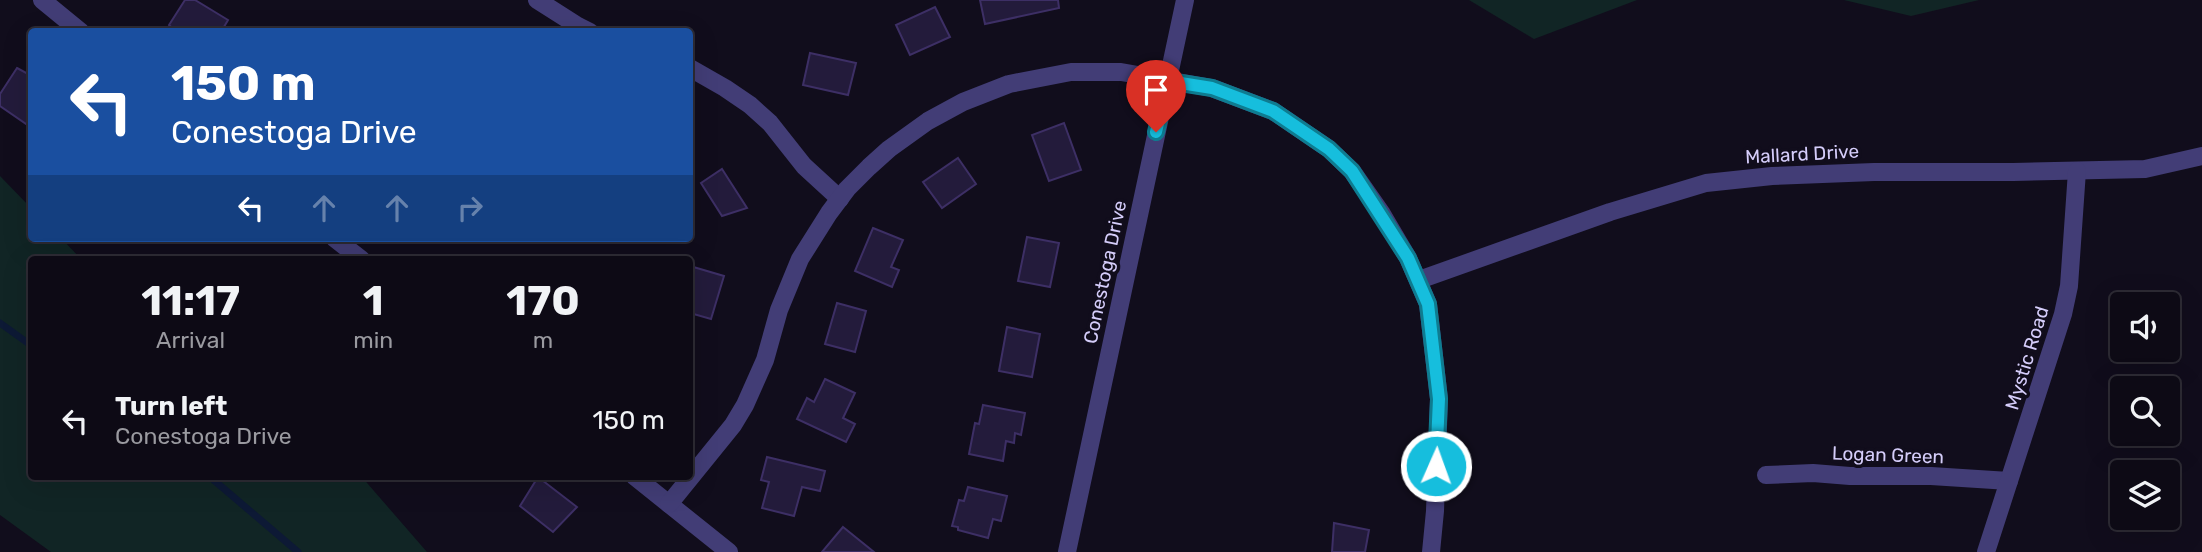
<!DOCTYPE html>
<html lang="en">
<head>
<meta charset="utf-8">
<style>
  :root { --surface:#0d0a15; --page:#1b1822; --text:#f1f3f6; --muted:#9a9aa0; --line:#2d2b34 }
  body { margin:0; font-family:Rubik,sans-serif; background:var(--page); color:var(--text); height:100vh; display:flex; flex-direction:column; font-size:26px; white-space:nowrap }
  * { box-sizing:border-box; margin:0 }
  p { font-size:23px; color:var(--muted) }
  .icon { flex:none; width:38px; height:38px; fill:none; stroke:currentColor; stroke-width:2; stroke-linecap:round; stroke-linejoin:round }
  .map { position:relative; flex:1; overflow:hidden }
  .drawer { position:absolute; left:28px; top:256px; width:665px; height:224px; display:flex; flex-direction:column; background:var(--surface); border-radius:7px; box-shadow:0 7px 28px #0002,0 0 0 2px var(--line) }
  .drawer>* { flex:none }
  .banner { position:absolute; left:28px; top:28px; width:665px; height:214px; border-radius:7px; box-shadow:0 7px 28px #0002,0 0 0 2px var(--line); background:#1a4fa0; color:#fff; overflow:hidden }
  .tools { position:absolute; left:2110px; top:292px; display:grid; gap:14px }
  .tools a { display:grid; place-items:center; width:70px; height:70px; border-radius:7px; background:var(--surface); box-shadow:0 7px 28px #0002,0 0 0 2px var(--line); font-size:35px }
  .pin { position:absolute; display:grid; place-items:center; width:60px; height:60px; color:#fff; margin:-72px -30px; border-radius:50% 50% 50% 0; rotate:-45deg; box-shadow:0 0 7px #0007 }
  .pin .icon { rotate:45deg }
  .me { position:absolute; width:77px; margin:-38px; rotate:2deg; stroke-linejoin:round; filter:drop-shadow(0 0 5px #0008) }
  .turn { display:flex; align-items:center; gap:24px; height:147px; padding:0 28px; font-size:32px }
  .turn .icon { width:91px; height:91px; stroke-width:2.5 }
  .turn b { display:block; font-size:49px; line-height:60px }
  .lanes { display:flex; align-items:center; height:66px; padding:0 28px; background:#0003; justify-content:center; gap:35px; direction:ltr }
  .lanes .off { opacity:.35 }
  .eta { display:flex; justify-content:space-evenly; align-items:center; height:119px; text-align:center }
  .eta b { font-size:42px; font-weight:700; line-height:49px }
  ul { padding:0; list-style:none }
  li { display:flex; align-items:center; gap:21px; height:91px; padding:0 28px }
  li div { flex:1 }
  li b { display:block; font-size:26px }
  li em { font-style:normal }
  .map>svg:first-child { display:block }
  .green { fill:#112525 }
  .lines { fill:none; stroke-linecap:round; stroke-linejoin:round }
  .stream { stroke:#0d1935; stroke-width:7 }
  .building { fill:#231b3b; stroke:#3d2f65; stroke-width:2 }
  .street { stroke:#423d76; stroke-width:18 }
  .route-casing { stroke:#0e7c90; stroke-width:18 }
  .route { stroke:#16bedd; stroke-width:12 }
  .labels { text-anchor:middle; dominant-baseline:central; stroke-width:7; stroke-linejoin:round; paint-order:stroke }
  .street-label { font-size:19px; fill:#d5cdfa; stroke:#110d1c }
</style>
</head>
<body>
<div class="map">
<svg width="2202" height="552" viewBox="0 0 2202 552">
  <rect width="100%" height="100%" fill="#110d1c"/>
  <g class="green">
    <path d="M1469 0H1637L1534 39Z"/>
    <path d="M1844 0H1979L1911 16Z"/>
    <path d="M0 176 31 208 32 238H61L81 259H32V476H361L427 552H51L0 515Z"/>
  </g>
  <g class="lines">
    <g class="stream">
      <path d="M0 323 32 346"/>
      <path d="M209 476 298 552"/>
    </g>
  </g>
  <g class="building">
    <path d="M185 0H195L228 20 221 32H177L169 25Z"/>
    <path d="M980 0H1058L1059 8 985 24Z"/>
    <path d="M935 7 950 37 910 55 896 25Z"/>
    <path d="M810 53 856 63 848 95 803 85Z"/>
    <path d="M17 68 32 76V128L0 106V94Z"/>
    <path d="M1064 123 1081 170 1049 181 1032 135Z"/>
    <path d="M958 158 976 184 942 208 923 182Z"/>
    <path d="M722 169 747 208 722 216 701 183Z"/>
    <path d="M873 228 903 240 891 267 899 270 892 287 855 271Z"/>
    <path d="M1027 237 1059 243 1050 287 1018 281Z"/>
    <path d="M690 266 724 276 711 319 690 313Z"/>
    <path d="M837 303 866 311 855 352 825 344Z"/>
    <path d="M1007 327 1040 334 1032 377 999 371Z"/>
    <path d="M825 379 855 393 843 418 855 424 846 442 797 419 807 398 814 402Z"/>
    <path d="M983 405 1025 413 1021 435 1015 433 1014 443 1006 441 1003 461 969 454 975 423 979 424Z"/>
    <path d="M767 457 825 471 820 491 802 487 794 516 762 508 769 482 761 480Z"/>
    <path d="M538 477 577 507 553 532 520 506Z"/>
    <path d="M968 487 1007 496 1001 521 993 519 988 538 958 530V527L952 526 959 500 964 501Z"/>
    <path d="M1334 523 1369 530 1365 552H1332Z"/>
    <path d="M843 527 874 552H822Z"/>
  </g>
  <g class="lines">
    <g class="street">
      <path d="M42 0 81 32"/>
      <path d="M537 0 578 26 590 32"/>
      <path d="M690 68 725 88 750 105 770 123 804 166 840 199"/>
      <path d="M334 238 361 259"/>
      <path d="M1419 280 1610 212 1706 183 1772 176 1874 172H2013L2145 169 2202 156"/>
      <path d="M1766 475 1813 473 1850 476H1931L2009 481"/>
      <path d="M634 476 729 552"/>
      <path d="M669 504 733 425 745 405 765 360 779 310 800 259 829 213 847 189 869 167 889 149 928 121 963 102 1009 84 1071 72H1121L1212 88 1273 111 1329 149 1352 171 1382 214 1408 258 1428 304 1439 399 1435 511 1431 552"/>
      <path d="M1067 552 1185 0"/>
      <path d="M1986 552 2063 314 2069 286 2077 171"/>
    </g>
  </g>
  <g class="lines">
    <defs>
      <path id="route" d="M1156 132 1168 81 1212 88 1273 111 1329 149 1352 171 1408 258 1428 304 1439 399 1436 466"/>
    </defs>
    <use href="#route" class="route-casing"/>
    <use href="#route" class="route"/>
  </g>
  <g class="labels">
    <g class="street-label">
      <text transform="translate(1802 154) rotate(-3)">Mallard Drive</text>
      <text transform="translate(1105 272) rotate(-78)">Conestoga Drive</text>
      <text transform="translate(2027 358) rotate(-73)">Mystic Road</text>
      <text transform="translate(1888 455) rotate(2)">Logan Green</text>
    </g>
  </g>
</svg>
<div class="tools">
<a><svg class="icon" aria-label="sound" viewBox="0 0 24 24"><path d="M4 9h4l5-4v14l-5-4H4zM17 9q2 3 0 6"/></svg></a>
<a><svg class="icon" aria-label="search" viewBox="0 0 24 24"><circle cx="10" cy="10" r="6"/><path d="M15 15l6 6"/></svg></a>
<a><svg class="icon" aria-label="layers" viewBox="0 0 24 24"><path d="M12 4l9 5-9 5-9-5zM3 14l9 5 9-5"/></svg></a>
</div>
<div class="pin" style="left:1156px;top:132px;background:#d93025"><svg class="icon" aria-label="arrive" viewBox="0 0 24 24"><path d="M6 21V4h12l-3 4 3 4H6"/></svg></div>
<svg class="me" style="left:1436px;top:466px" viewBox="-20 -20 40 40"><circle r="17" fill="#16bedd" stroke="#fff" stroke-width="3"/><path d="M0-11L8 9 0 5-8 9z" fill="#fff"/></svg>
<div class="banner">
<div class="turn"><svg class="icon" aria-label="left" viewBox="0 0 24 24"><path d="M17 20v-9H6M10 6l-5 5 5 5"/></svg><div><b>150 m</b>Conestoga Drive</div></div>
<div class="lanes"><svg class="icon" aria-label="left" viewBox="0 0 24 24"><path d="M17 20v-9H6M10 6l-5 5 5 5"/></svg><svg class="icon off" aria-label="ahead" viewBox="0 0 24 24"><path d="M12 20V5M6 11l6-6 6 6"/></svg><svg class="icon off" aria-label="ahead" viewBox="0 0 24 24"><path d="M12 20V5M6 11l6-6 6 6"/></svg><svg class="icon off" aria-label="right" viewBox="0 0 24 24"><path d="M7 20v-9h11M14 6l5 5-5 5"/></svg></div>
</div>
<section class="drawer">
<div class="eta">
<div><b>11:17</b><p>Arrival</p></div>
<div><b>1</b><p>min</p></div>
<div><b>170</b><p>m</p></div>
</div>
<ul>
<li><svg class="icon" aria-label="left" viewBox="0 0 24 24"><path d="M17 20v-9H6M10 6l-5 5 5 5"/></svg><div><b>Turn left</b><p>Conestoga Drive</p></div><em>150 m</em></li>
</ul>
</section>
</div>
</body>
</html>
